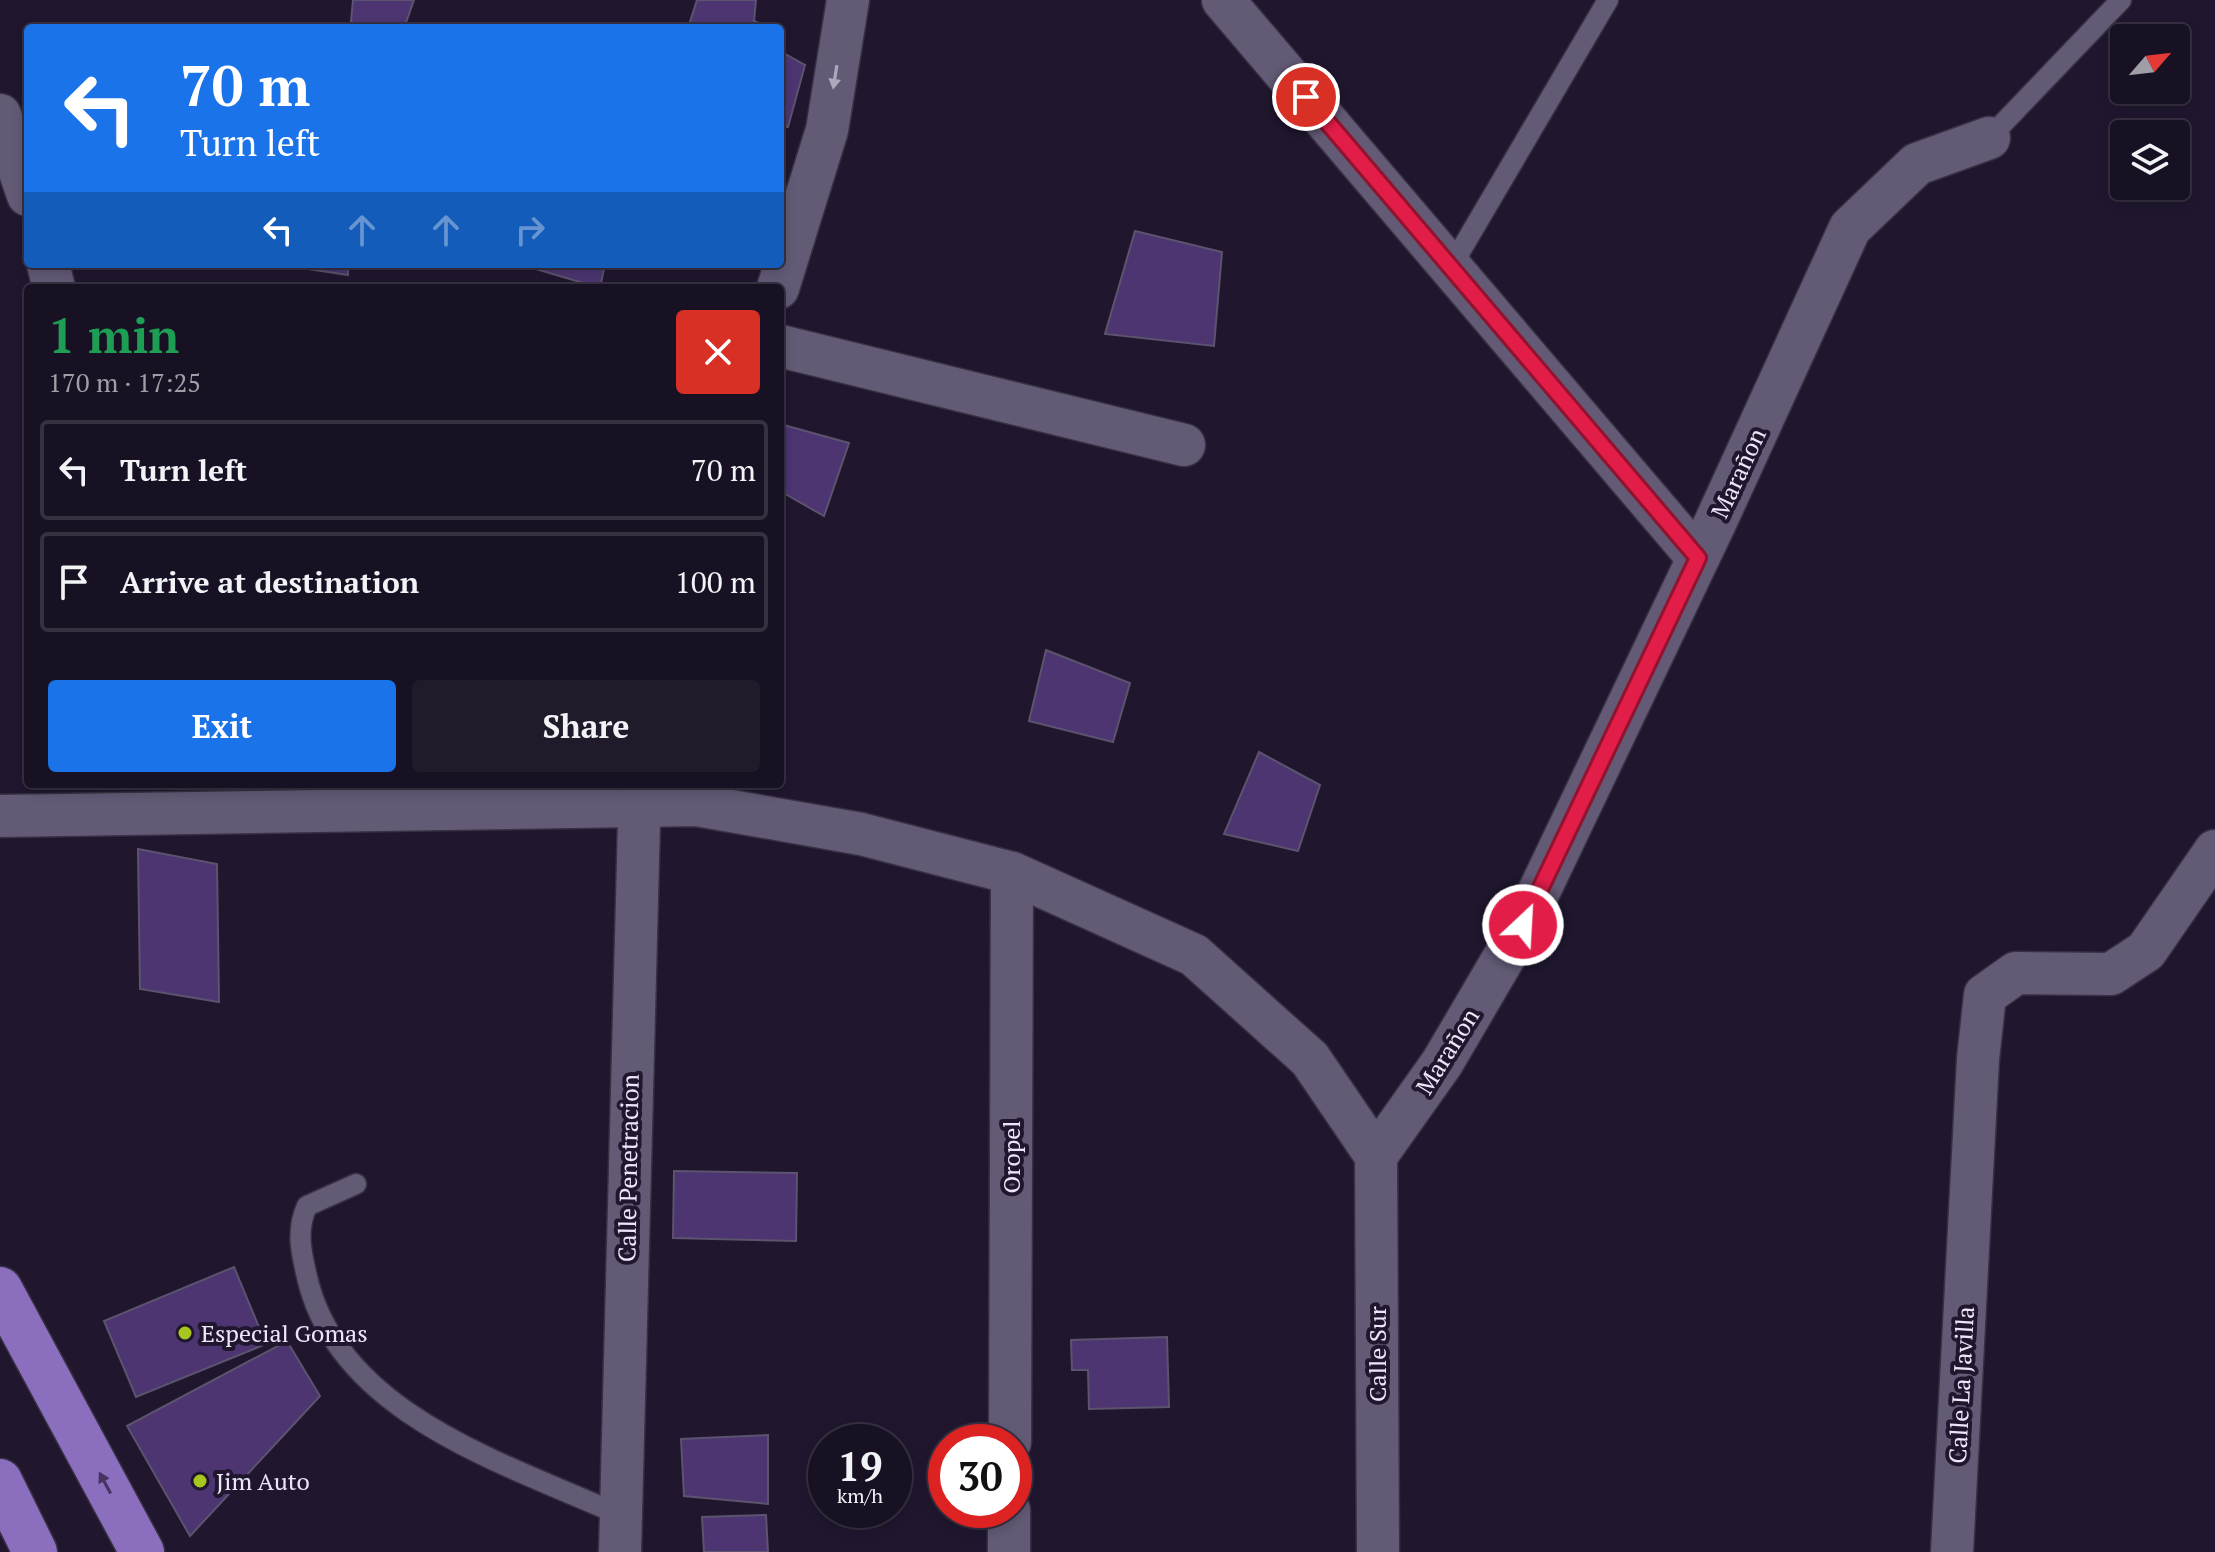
<!DOCTYPE html>
<html lang="en">
<head>
<meta charset="utf-8">
<style>
  :root { --surface:#181123; --page:#211a2b; --text:#f1f3f6; --muted:#9f9da6; --line:#363141; --accent:#1a73e8 }
  body { margin:0; font-family:"PT Serif",serif; background:var(--page); color:var(--text); height:100vh; display:flex; flex-direction:column; font-size:30px; white-space:nowrap }
  * { box-sizing:border-box; margin:0 }
  p { font-size:26px; color:var(--muted) }
  .icon { flex:none; width:44px; height:44px; fill:none; stroke:currentColor; stroke-width:2; stroke-linecap:round; stroke-linejoin:round }
  .map { position:relative; flex:1; overflow:hidden }
  .sheet { position:absolute; left:24px; top:284px; width:760px; height:504px; display:flex; flex-direction:column; background:var(--surface); border-radius:8px; box-shadow:0 4px 12px #0003,0 0 0 2px var(--line) }
  .sheet>* { flex:none }
  .guide { position:absolute; left:24px; top:24px; width:760px; height:244px; border-radius:8px; box-shadow:0 4px 12px #0003,0 0 0 2px var(--line); background:#1a73e8; color:#fff; overflow:hidden }
  .needle { width:52px; rotate:62deg }
  .tools { position:absolute; left:2110px; top:24px; display:grid; gap:16px }
  .tools a { display:grid; place-items:center; width:80px; height:80px; border-radius:8px; background:var(--surface); box-shadow:0 4px 12px #0003,0 0 0 2px var(--line); font-size:40px }
  .speed { position:absolute; left:808px; top:1424px; display:flex; gap:16px; font-size:40px; font-weight:700; text-align:center }
  .speed>* { display:grid; place-content:center; width:104px; height:104px; border-radius:50%; background:var(--surface); box-shadow:0 4px 12px #0003,0 0 0 2px var(--line); line-height:1 }
  .speed small { font-size:20px; font-weight:400 }
  .speed .limit { border:12px solid #d22; background:#fff; color:#111 }
  .pin { position:absolute; display:grid; place-items:center; width:68px; height:68px; color:#fff; margin:-34px; border:4px solid #fff; border-radius:50%; box-shadow:0 2px 8px #0007 }
  .me { position:absolute; width:88px; margin:-44px; rotate:25deg; stroke-linejoin:round; filter:drop-shadow(0 0 6px #0008) }
  .turn { display:flex; align-items:center; gap:28px; height:168px; padding:0 24px; font-size:36px }
  .turn .icon { width:104px; height:104px; stroke-width:2.5 }
  .turn b { display:block; font-size:56px; line-height:68px }
  .lanes { display:flex; align-items:center; height:76px; padding:0 24px; background:#0003; justify-content:center; gap:40px; direction:ltr }
  .lanes .off { opacity:.35 }
  .round { display:grid; place-items:center; flex:none; width:84px; height:84px; border-radius:8px; background:var(--page) }
  .summary { display:flex; align-items:center; justify-content:space-between; height:136px; padding:0 24px }
  h1 { font-size:48px; font-weight:800; line-height:60px; color:#1e9e55 }
  .primary-button { display:flex; gap:16px; margin-top:auto; padding:16px 24px }
  .primary-button a { flex:1; height:92px; border-radius:8px; background:var(--accent); color:#fff; font-size:32px; font-weight:800; line-height:92px; text-align:center }
  .primary-button a+a { background:var(--page); color:var(--text) }
  ul { padding:0; list-style:none }
  li { display:flex; align-items:center; gap:24px; height:100px; margin:0 16px 12px; padding:0 8px; border:4px solid var(--line); border-radius:8px }
  li div { flex:1 }
  li b { display:block; font-size:30px }
  li em { font-style:normal }
  .map>svg:first-child { display:block }
  .building { fill:#4c3571; stroke:#5c536e; stroke-width:2 }
  .lines { fill:none; stroke-linecap:round; stroke-linejoin:round }
  .lane-casing { stroke:#373143; stroke-width:23 }
  .street-casing { stroke:#373143; stroke-width:45 }
  .primary-casing { stroke:#373143; stroke-width:47 }
  .lane { stroke:#635a76; stroke-width:20 }
  .street { stroke:#635a76; stroke-width:42 }
  .primary { stroke:#8c6ebf; stroke-width:44 }
  .oneway { fill:#aea8be }
  .oneway2 { fill:#463561 }
  .route-casing { stroke:#92132f; stroke-width:20 }
  .route { stroke:#e11d48; stroke-width:14 }
  .poi-dot { fill:#a7c71e; stroke:#20172f; stroke-width:3 }
  .labels { text-anchor:middle; dominant-baseline:central; stroke-width:8; stroke-linejoin:round; paint-order:stroke }
  .street-label { font-size:24px; fill:#ece7f8; stroke:#20172f }
  .poi-label { font-size:24px; fill:#ece7f8; stroke:#20172f; text-anchor:start }
</style>
</head>
<body>
<div class="map">
<svg width="2215" height="1552" viewBox="0 0 2215 1552">
  <rect width="100%" height="100%" fill="#20172f"/>
  <g class="building">
    <path d="M353 0H414L404 28H372L351 22Z"/>
    <path d="M697 0H756L754 21 771 28H688Z"/>
    <path d="M780 51 805 65 788 127 780 125Z"/>
    <path d="M1135 231 1222 252 1214 346 1105 334Z"/>
    <path d="M275 264H348V275Z"/>
    <path d="M519 264H605L600 288Z"/>
    <path d="M780 424 849 443 824 516 780 491Z"/>
    <path d="M1046 650 1130 683 1113 742 1029 721Z"/>
    <path d="M1259 752 1320 785 1298 851 1224 834Z"/>
    <path d="M138 849 217 864 219 1002 140 989Z"/>
    <path d="M674 1171 797 1173 796 1241 673 1238Z"/>
    <path d="M234 1267 266 1344 136 1397 104 1321Z"/>
    <path d="M1167 1337 1169 1407 1089 1409 1088 1370H1072L1071 1340Z"/>
    <path d="M287 1341 320 1396 190 1536 127 1426Z"/>
    <path d="M768 1435V1504L684 1496 681 1439Z"/>
    <path d="M766 1515 768 1552H704L702 1517Z"/>
  </g>
  <g class="lines">
    <defs>
      <g id="lane">
        <path d="M1989 138 2121 0"/>
        <path d="M1451 267 1608 0"/>
        <path d="M356 1184 307 1206C296 1230 301 1252 307 1277 338 1414 507 1464 620 1515"/>
      </g>
      <g id="street">
        <path d="M1223 0 1698 558"/>
        <path d="M0 115 28 195"/>
        <path d="M48 264 54 288"/>
        <path d="M778 288 827 130 848 0"/>
        <path d="M780 346 1184 445"/>
        <path d="M0 816 697 805 861 834 1012 873 1194 955 1310 1059 1376 1156"/>
        <path d="M1376 1156 1442 1063 1523 925 1715 523 1850 228 1917 164 1989 138"/>
        <path d="M1376 1156 1378 1552"/>
        <path d="M1010 1442 1012 873"/>
        <path d="M620 1552 640 784"/>
        <path d="M1009 1552V1510"/>
        <path d="M1952 1552 1978 1059 1985 995 2016 973 2111 974 2146 951 2215 851"/>
      </g>
      <g id="primary">
        <path d="M0 1289 142 1552"/>
        <path d="M0 1481 35 1552"/>
      </g>
    </defs>
    <use href="#lane" class="lane-casing"/>
    <use href="#street" class="street-casing"/>
    <use href="#primary" class="primary-casing"/>
    <use href="#lane" class="lane"/>
    <use href="#street" class="street"/>
    <use href="#primary" class="primary"/>
  </g>
  <defs><path id="oneway-solid" d="M-6-.8H1V-3.2L6.5 0L1 3.2V.8H-6Z" transform="scale(2)"/></defs>
  <use class="oneway" href="#oneway-solid" transform="translate(835 77) rotate(99)"/>
  <use class="oneway2" href="#oneway-solid" transform="translate(105 1483) rotate(-118)"/>
  <g class="lines">
    <defs>
      <path id="route" d="M1306 97 1698 558 1523 925"/>
    </defs>
    <use href="#route" class="route-casing"/>
    <use href="#route" class="route"/>
  </g>
  <g class="poi-dot">
    <circle cx="185" cy="1333" r="8"/>
    <circle cx="200" cy="1481" r="8"/>
  </g>
  <g class="labels">
    <g class="street-label">
      <text transform="translate(1738 473) rotate(-65)">Marañon</text>
      <text transform="translate(1447 1051) rotate(-58)">Marañon</text>
      <text transform="translate(1011 1157) rotate(-90)">Oropel</text>
      <text transform="translate(628 1168) rotate(-89)">Calle Penetracion</text>
      <text transform="translate(1377 1354) rotate(-90)">Calle Sur</text>
      <text transform="translate(1961 1385) rotate(-87)">Calle La Javilla</text>
    </g>
    <g class="poi-label">
      <text x="201" y="1333">Especial Gomas</text>
      <text x="216" y="1481">Jim Auto</text>
    </g>
  </g>
</svg>
<div class="tools">
<a><svg class="needle" viewBox="-14 -14 28 28"><path d="M0-13l5 13h-10z" fill="#e53935"/><path d="M0 13l5-13h-10z" fill="#9f9da6"/></svg></a>
<a><svg class="icon" aria-label="layers" viewBox="0 0 24 24"><path d="M12 4l9 5-9 5-9-5zM3 14l9 5 9-5"/></svg></a>
</div>
<div class="speed"><div>19<small>km/h</small></div><div class="limit">30</div></div>
<div class="pin" style="left:1306px;top:97px;background:#d93025"><svg class="icon" aria-label="arrive" viewBox="0 0 24 24"><path d="M6 21V4h12l-3 4 3 4H6"/></svg></div>
<svg class="me" style="left:1523px;top:925px" viewBox="-20 -20 40 40"><circle r="17" fill="#e11d48" stroke="#fff" stroke-width="3"/><path d="M0-11L8 9 0 5-8 9z" fill="#fff"/></svg>
<div class="guide">
<div class="turn"><svg class="icon" aria-label="left" viewBox="0 0 24 24"><path d="M17 20v-9H6M10 6l-5 5 5 5"/></svg><div><b>70 m</b>Turn left</div></div>
<div class="lanes"><svg class="icon" aria-label="left" viewBox="0 0 24 24"><path d="M17 20v-9H6M10 6l-5 5 5 5"/></svg><svg class="icon off" aria-label="ahead" viewBox="0 0 24 24"><path d="M12 20V5M6 11l6-6 6 6"/></svg><svg class="icon off" aria-label="ahead" viewBox="0 0 24 24"><path d="M12 20V5M6 11l6-6 6 6"/></svg><svg class="icon off" aria-label="right" viewBox="0 0 24 24"><path d="M7 20v-9h11M14 6l5 5-5 5"/></svg></div>
</div>
<section class="sheet">
<div class="summary"><div><h1>1 min</h1><p>170 m · 17:25</p></div><a class="round" style="background:#d93025;color:#fff"><svg class="icon" aria-label="close" viewBox="0 0 24 24"><path d="M6 6l12 12M18 6L6 18"/></svg></a></div>
<ul>
<li><svg class="icon" aria-label="left" viewBox="0 0 24 24"><path d="M17 20v-9H6M10 6l-5 5 5 5"/></svg><div><b>Turn left</b></div><em>70 m</em></li>
<li><svg class="icon" aria-label="arrive" viewBox="0 0 24 24"><path d="M6 21V4h12l-3 4 3 4H6"/></svg><div><b>Arrive at destination</b></div><em>100 m</em></li>
</ul>
<div class="primary-button"><a>Exit</a><a>Share</a></div>
</section>
</div>
</body>
</html>
